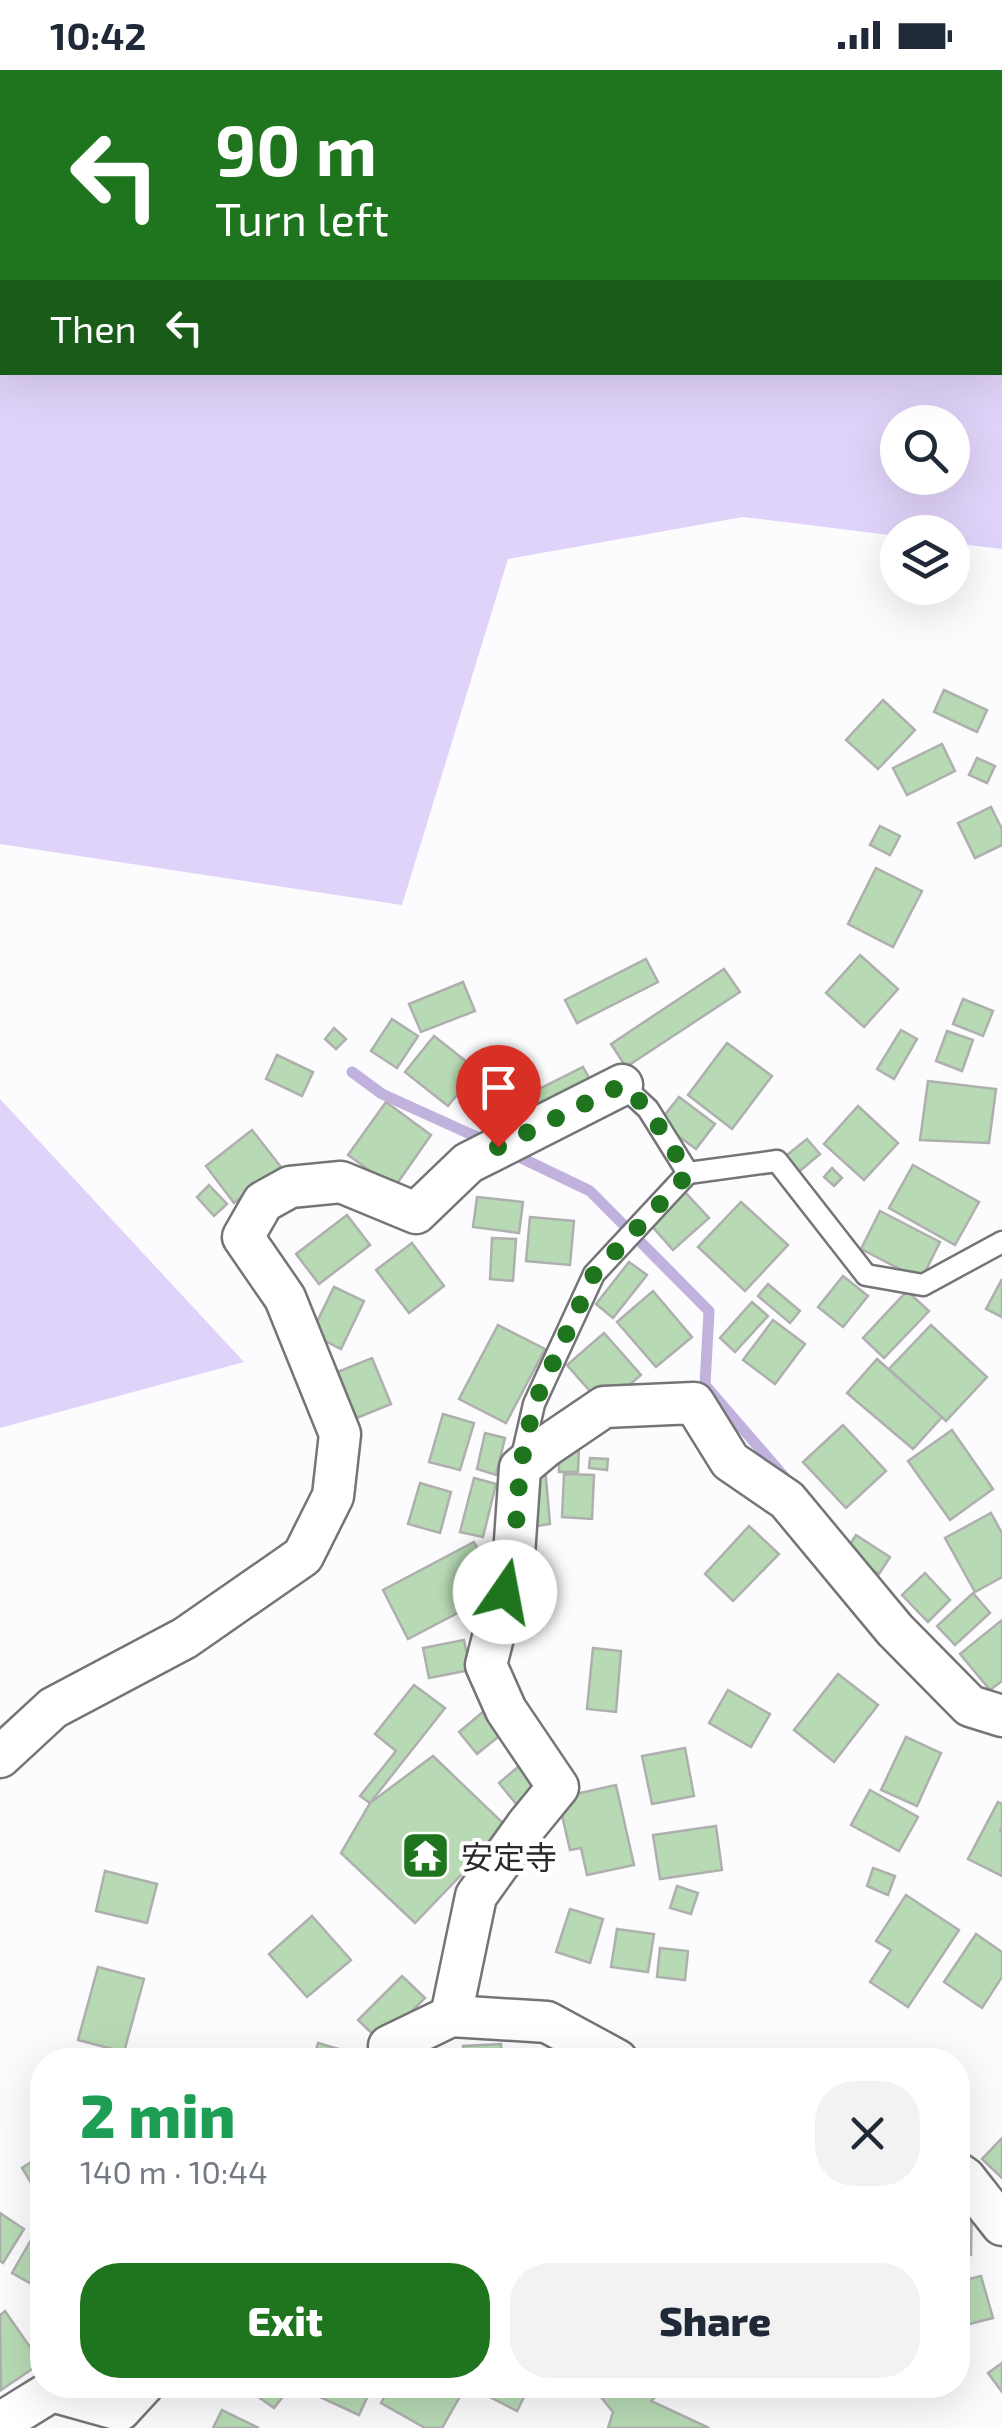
<!DOCTYPE html>
<html lang="en">
<head>
<meta charset="utf-8">
<style>
  :root { --surface:#fff; --page:#f2f2f3; --text:#1f2937; --muted:#747a83; --accent:#1f741e }
  body { margin:0; font-family:"Exo 2","Noto Sans JP",sans-serif; background:var(--page); color:var(--text); height:100vh; display:flex; flex-direction:column; font-size:38px; white-space:nowrap }
  * { box-sizing:border-box; margin:0 }
  p { font-size:32px; color:var(--muted) }
  .icon { flex:none; width:55px; height:55px; fill:none; stroke:currentColor; stroke-width:2; stroke-linecap:round; stroke-linejoin:round }
  .map { position:relative; flex:1; overflow:hidden }
  .drawer { position:absolute; left:30px; top:1978px; width:940px; height:350px; display:flex; flex-direction:column; background:var(--surface); border-radius:40px; box-shadow:0 10px 40px #0002 }
  .drawer>* { flex:none }
  .hud { position:absolute; left:0px; top:0px; width:1002px; height:305px; box-shadow:0 10px 40px #0002; background:#1f741e; color:#fff; overflow:hidden }
  .controls { position:absolute; left:880px; top:335px; display:grid; gap:20px }
  .controls a { display:grid; place-items:center; width:90px; height:90px; border-radius:50%; background:var(--surface); box-shadow:0 10px 40px #0002; font-size:50px }
  .pin { position:absolute; display:grid; place-items:center; width:85px; height:85px; color:#fff; margin:-102px -42px; border-radius:50% 50% 50% 0; rotate:-45deg; box-shadow:0 0 10px #0007 }
  .pin .icon { rotate:45deg }
  .me { position:absolute; width:110px; margin:-55px; rotate:12deg; stroke-linejoin:round; filter:drop-shadow(0 0 8px #0008) }
  .turn { display:flex; align-items:center; gap:35px; height:210px; padding:0 50px; font-size:45px }
  .turn .icon { width:130px; height:130px; stroke-width:2.5 }
  .turn b { display:block; font-size:70px; line-height:85px }
  .then { display:flex; align-items:center; height:95px; padding:0 50px; background:#0003; gap:20px; font-size:38px }
  .round { display:grid; place-items:center; flex:none; width:105px; height:105px; border-radius:40px; background:var(--page) }
  .overview { display:flex; align-items:center; justify-content:space-between; height:170px; padding:0 50px }
  h1 { font-size:60px; font-weight:800; line-height:75px; color:#1e9e55 }
  .button { display:flex; gap:20px; margin-top:auto; padding:20px 50px }
  .button a { flex:1; height:115px; border-radius:40px; background:var(--accent); color:#fff; font-size:40px; font-weight:800; line-height:115px; text-align:center }
  .button a+a { background:var(--page); color:var(--text) }
  .status { display:flex; justify-content:space-between; align-items:center; height:70px; padding:0 50px; background:var(--surface); direction:ltr }
  .status svg { height:28px; fill:currentColor }
  .map>svg:first-child { display:block }
  .green { fill:#e0d3f9; fill-rule:evenodd }
  .lines { fill:none; stroke-linecap:round; stroke-linejoin:round }
  .stream { stroke:#c0b1dd; stroke-width:11 }
  .building { fill:#b7dab4; stroke:#aeb0ad; stroke-width:2.5 }
  .service-casing { stroke:#757477; stroke-width:25 }
  .minor-casing { stroke:#757477; stroke-width:45 }
  .service { stroke:#fff; stroke-width:20 }
  .minor { stroke:#fff; stroke-width:40 }
  .route { stroke:#1f741e; stroke-width:18; stroke-dasharray:0 32.4 }
  .labels { text-anchor:middle; dominant-baseline:central; stroke-width:8; stroke-linejoin:round; paint-order:stroke }
  .poi-label { font-size:32px; fill:#2a2a2b; stroke:#fff; text-anchor:start }
</style>
</head>
<body>
<div class="status"><b>10:42</b><svg viewBox="0 0 49 12"><path d="M0 12V9h3v3zM5 12V6h3v6zM10 12V3h3v9zM15 12V0h3v12zM26 1h20v11H26zM47 4h2v5h-2z"/></svg></div>
<div class="map">
<svg width="1002" height="2358" viewBox="0 0 1002 2358">
  <rect width="100%" height="100%" fill="#fcfbfe"/>
  <g class="green">
    <path d="M0 0H1002V479L953 473 952 462H898L897 466 743 447 508 489 402 835 0 774ZM2 2H1000V302H2ZM898 352H952V408H898Z"/>
    <path d="M0 1029 244 1292 0 1358Z"/>
  </g>
  <g class="lines">
    <g class="stream">
      <path d="M352 1002 382 1024 490 1073"/>
      <path d="M511 1083 590 1121 709 1241 705 1315 787 1410"/>
    </g>
  </g>
  <g class="building">
    <path d="M944 620 987 640 977 662 934 642Z"/>
    <path d="M883 630 915 660 878 699 846 670Z"/>
    <path d="M942 674 955 701 907 725 893 698Z"/>
    <path d="M977 688 995 696 987 713 969 705Z"/>
    <path d="M991 737 1002 759V775L975 788 958 753Z"/>
    <path d="M880 756 900 766 890 785 870 775Z"/>
    <path d="M876 798 922 821 893 877 848 854Z"/>
    <path d="M860 885 898 919 864 957 826 923Z"/>
    <path d="M646 889 658 912 577 953 565 930Z"/>
    <path d="M724 899 740 922 626 997 611 974Z"/>
    <path d="M463 912 475 941 421 962 409 934Z"/>
    <path d="M963 929 993 941 983 966 953 954Z"/>
    <path d="M392 949 418 966 397 998 371 981Z"/>
    <path d="M334 958 346 969 336 979 325 969Z"/>
    <path d="M901 960 917 969 894 1009 877 999Z"/>
    <path d="M947 961 973 970 962 1001 936 991Z"/>
    <path d="M434 966 477 1000 448 1036 405 1002Z"/>
    <path d="M727 973 772 1006 732 1059 688 1025Z"/>
    <path d="M277 985 313 1002 302 1026 266 1009Z"/>
    <path d="M583 997 592 1013 518 1049 511 1033Z"/>
    <path d="M928 1011 996 1019 989 1073 920 1070Z"/>
    <path d="M679 1027 715 1054 696 1079 659 1052Z"/>
    <path d="M386 1032 431 1065 394 1118 348 1085Z"/>
    <path d="M858 1036 898 1073 864 1110 824 1074Z"/>
    <path d="M252 1060 281 1097 234 1133 206 1096Z"/>
    <path d="M807 1069 820 1084 795 1105 782 1089Z"/>
    <path d="M913 1095 979 1132 955 1175 889 1138Z"/>
    <path d="M832 1098 842 1108 834 1116 824 1107Z"/>
    <path d="M209 1115 227 1134 214 1146 197 1127Z"/>
    <path d="M685 1122 709 1148 673 1180 650 1154Z"/>
    <path d="M477 1127 523 1132 519 1163 473 1157Z"/>
    <path d="M741 1132 788 1175 745 1221 698 1177Z"/>
    <path d="M880 1141 940 1172 921 1210 861 1179Z"/>
    <path d="M347 1145 370 1175 319 1214 296 1184Z"/>
    <path d="M530 1147 574 1151 570 1195 526 1191Z"/>
    <path d="M492 1168 516 1169 513 1211 490 1209Z"/>
    <path d="M412 1173 444 1216 409 1243 376 1200Z"/>
    <path d="M629 1192 647 1205 613 1248 596 1234Z"/>
    <path d="M843 1206 868 1226 843 1257 818 1237Z"/>
    <path d="M1002 1209V1247L986 1239Z"/>
    <path d="M768 1214 800 1241 790 1253 758 1226Z"/>
    <path d="M334 1217 364 1231 341 1279 311 1264Z"/>
    <path d="M653 1221 692 1267 656 1297 617 1252Z"/>
    <path d="M907 1221 929 1241 884 1288 863 1268Z"/>
    <path d="M752 1232 768 1246 735 1282 720 1268Z"/>
    <path d="M773 1250 805 1274 775 1314 743 1290Z"/>
    <path d="M498 1255 545 1279 506 1353 459 1329Z"/>
    <path d="M931 1255 987 1307 946 1351 889 1299Z"/>
    <path d="M604 1263 641 1305 604 1337 567 1295Z"/>
    <path d="M372 1288 391 1334 354 1349 335 1303Z"/>
    <path d="M877 1289 942 1347 913 1379 847 1323Z"/>
    <path d="M443 1344 474 1353 460 1400 429 1392Z"/>
    <path d="M843 1355 886 1401 846 1438 803 1392Z"/>
    <path d="M952 1360 993 1419 950 1450 908 1391Z"/>
    <path d="M485 1363 505 1368 496 1405 477 1399Z"/>
    <path d="M559 1377H579L578 1402H559Z"/>
    <path d="M590 1388 608 1389 607 1400 589 1398Z"/>
    <path d="M545 1397 550 1454 531 1457 525 1398Z"/>
    <path d="M564 1404 594 1405 592 1449 562 1447Z"/>
    <path d="M474 1408 496 1414 483 1467 460 1462Z"/>
    <path d="M420 1413 451 1422 440 1463 408 1454Z"/>
    <path d="M991 1443 1002 1463V1507L975 1522 945 1468Z"/>
    <path d="M749 1456 779 1484 733 1531 705 1504Z"/>
    <path d="M856 1465 890 1487 879 1504 845 1482Z"/>
    <path d="M474 1472 489 1500 456 1517 467 1538 408 1569 383 1520Z"/>
    <path d="M925 1503 950 1530 928 1552 902 1525Z"/>
    <path d="M973 1523 990 1543 955 1575 937 1556Z"/>
    <path d="M1002 1550V1611L990 1620 960 1584Z"/>
    <path d="M464 1570 470 1600 429 1608 423 1578Z"/>
    <path d="M593 1578 621 1581 616 1642 587 1639Z"/>
    <path d="M838 1604 878 1635 834 1692 794 1660Z"/>
    <path d="M414 1615 445 1638 370 1733 360 1726 396 1681 375 1664Z"/>
    <path d="M728 1620 770 1644 751 1677 709 1653Z"/>
    <path d="M484 1641 503 1663 477 1684 459 1662Z"/>
    <path d="M906 1667 941 1683 917 1736 881 1720Z"/>
    <path d="M685 1678 694 1726 652 1734 642 1686Z"/>
    <path d="M433 1686 507 1757 415 1853 341 1783 370 1733Z"/>
    <path d="M525 1691 543 1714 517 1735 499 1713Z"/>
    <path d="M616 1715 634 1795 587 1805 581 1778 570 1780 558 1728Z"/>
    <path d="M870 1720 918 1747 899 1781 851 1755Z"/>
    <path d="M998 1732 1002 1734V1756L1000 1761 1002 1762V1806L968 1789Z"/>
    <path d="M716 1756 722 1800 660 1809 653 1765Z"/>
    <path d="M873 1798 895 1806 888 1825 867 1816Z"/>
    <path d="M105 1801 157 1814 147 1853 96 1841Z"/>
    <path d="M677 1816 698 1823 691 1844 670 1838Z"/>
    <path d="M906 1825 959 1860 908 1937 870 1912 891 1880 876 1871Z"/>
    <path d="M570 1839 603 1849 590 1893 556 1882Z"/>
    <path d="M312 1846 351 1890 307 1927 269 1884Z"/>
    <path d="M617 1859 654 1864 648 1902 611 1897Z"/>
    <path d="M976 1864 1002 1882V1907L982 1938 944 1912Z"/>
    <path d="M660 1878 688 1881 685 1910 657 1907Z"/>
    <path d="M98 1897 144 1909 124 1982 78 1970Z"/>
    <path d="M402 1906 425 1928 381 1972 358 1950Z"/>
    <path d="M318 1973 373 1989V1990H313Z"/>
    <path d="M501 1974 502 1990H464L463 1976Z"/>
    <path d="M1002 2068V2108L982 2089Z"/>
    <path d="M42 2085V2131L22 2098Z"/>
    <path d="M958 2127 972 2128 971 2185 958 2184Z"/>
    <path d="M0 2143 24 2159 3 2193 0 2191Z"/>
    <path d="M42 2151V2220L12 2203Z"/>
    <path d="M981 2206 993 2248 958 2257V2212Z"/>
    <path d="M5 2241 41 2293 1 2320 0 2245Z"/>
    <path d="M1002 2293V2322L988 2303Z"/>
    <path d="M248 2315H292L274 2338 246 2318Z"/>
    <path d="M294 2315H373L359 2345Z"/>
    <path d="M391 2315H449L462 2323 442 2358H425L381 2333Z"/>
    <path d="M484 2315H530L517 2341 480 2322Z"/>
    <path d="M613 2315H668L651 2331 709 2358H608L613 2342 600 2326Z"/>
    <path d="M222 2340 259 2358H213Z"/>
  </g>
  <g class="lines">
    <defs>
      <g id="service">
        <path d="M622 1015 648 1039 688 1103 777 1091 866 1205 923 1215 1002 1172"/>
        <path d="M521 1391 534 1334 594 1204 688 1103"/>
      </g>
      <g id="minor">
        <path d="M0 1687 53 1638 185 1568 303 1486 333 1426 340 1364 285 1228 243 1167 263 1132 290 1117 341 1112 416 1143 468 1093 622 1015"/>
        <path d="M451 1946 476 1826 527 1755 558 1717 506 1640 486 1595 514 1485 520 1398 545 1377 604 1337 694 1333 730 1391 787 1430 895 1560 970 1636 1002 1646"/>
        <path d="M389 1976 451 1946 547 1952 617 1990"/>
        <path d="M958 2103 965 2108 1002 2155"/>
        <path d="M0 2350H5L52 2321 120 2340 143 2315"/>
      </g>
    </defs>
    <use href="#service" class="service-casing"/>
    <use href="#minor" class="minor-casing"/>
    <use href="#service" class="service"/>
    <use href="#minor" class="minor"/>
  </g>
  <g class="lines">
    <path class="route" d="M498 1077 622 1015 648 1039 688 1104 594 1204 534 1334 520 1398 514 1485 505 1522"/>
  </g>
  <defs>
    <symbol id="temple-square" viewBox="-11 -11 22 22"><rect x="-9" y="-9" width="18" height="18" rx="4" fill="#1f741e" stroke="#fff"/><path d="M0-6L5-2H3V0L6.5 2.5H4V6H1.5V3h-3V6H-4V2.5H-6.5L-3 0V-2H-5Z" fill="#fff"/></symbol>
  </defs>
  <g fill-rule="evenodd">
    <use href="#temple-square" x="398" y="1758" width="55" height="55"/>
  </g>
  <g class="labels">
    <g class="poi-label">
      <text x="461" y="1786">安定寺</text>
    </g>
  </g>
</svg>
<div class="controls">
<a><svg class="icon" aria-label="search" viewBox="0 0 24 24"><circle cx="10" cy="10" r="6"/><path d="M15 15l6 6"/></svg></a>
<a><svg class="icon" aria-label="layers" viewBox="0 0 24 24"><path d="M12 4l9 5-9 5-9-5zM3 14l9 5 9-5"/></svg></a>
</div>
<div class="pin" style="left:498px;top:1077px;background:#d93025"><svg class="icon" aria-label="arrive" viewBox="0 0 24 24"><path d="M6 21V4h12l-3 4 3 4H6"/></svg></div>
<svg class="me" style="left:505px;top:1522px" viewBox="-20 -20 40 40"><circle r="19" fill="#fff"/><path d="M0-13L10 11 0 6-10 11z" fill="#1f741e"/></svg>
<div class="hud">
<div class="turn"><svg class="icon" aria-label="left" viewBox="0 0 24 24"><path d="M17 20v-9H6M10 6l-5 5 5 5"/></svg><div><b>90 m</b>Turn left</div></div>
<div class="then">Then<svg class="icon" aria-label="left" viewBox="0 0 24 24"><path d="M17 20v-9H6M10 6l-5 5 5 5"/></svg></div>
</div>
<section class="drawer">
<div class="overview"><div><h1>2 min</h1><p>140 m · 10:44</p></div><a class="round"><svg class="icon" aria-label="close" viewBox="0 0 24 24"><path d="M6 6l12 12M18 6L6 18"/></svg></a></div>
<div class="button"><a>Exit</a><a>Share</a></div>
</section>
</div>
</body>
</html>
